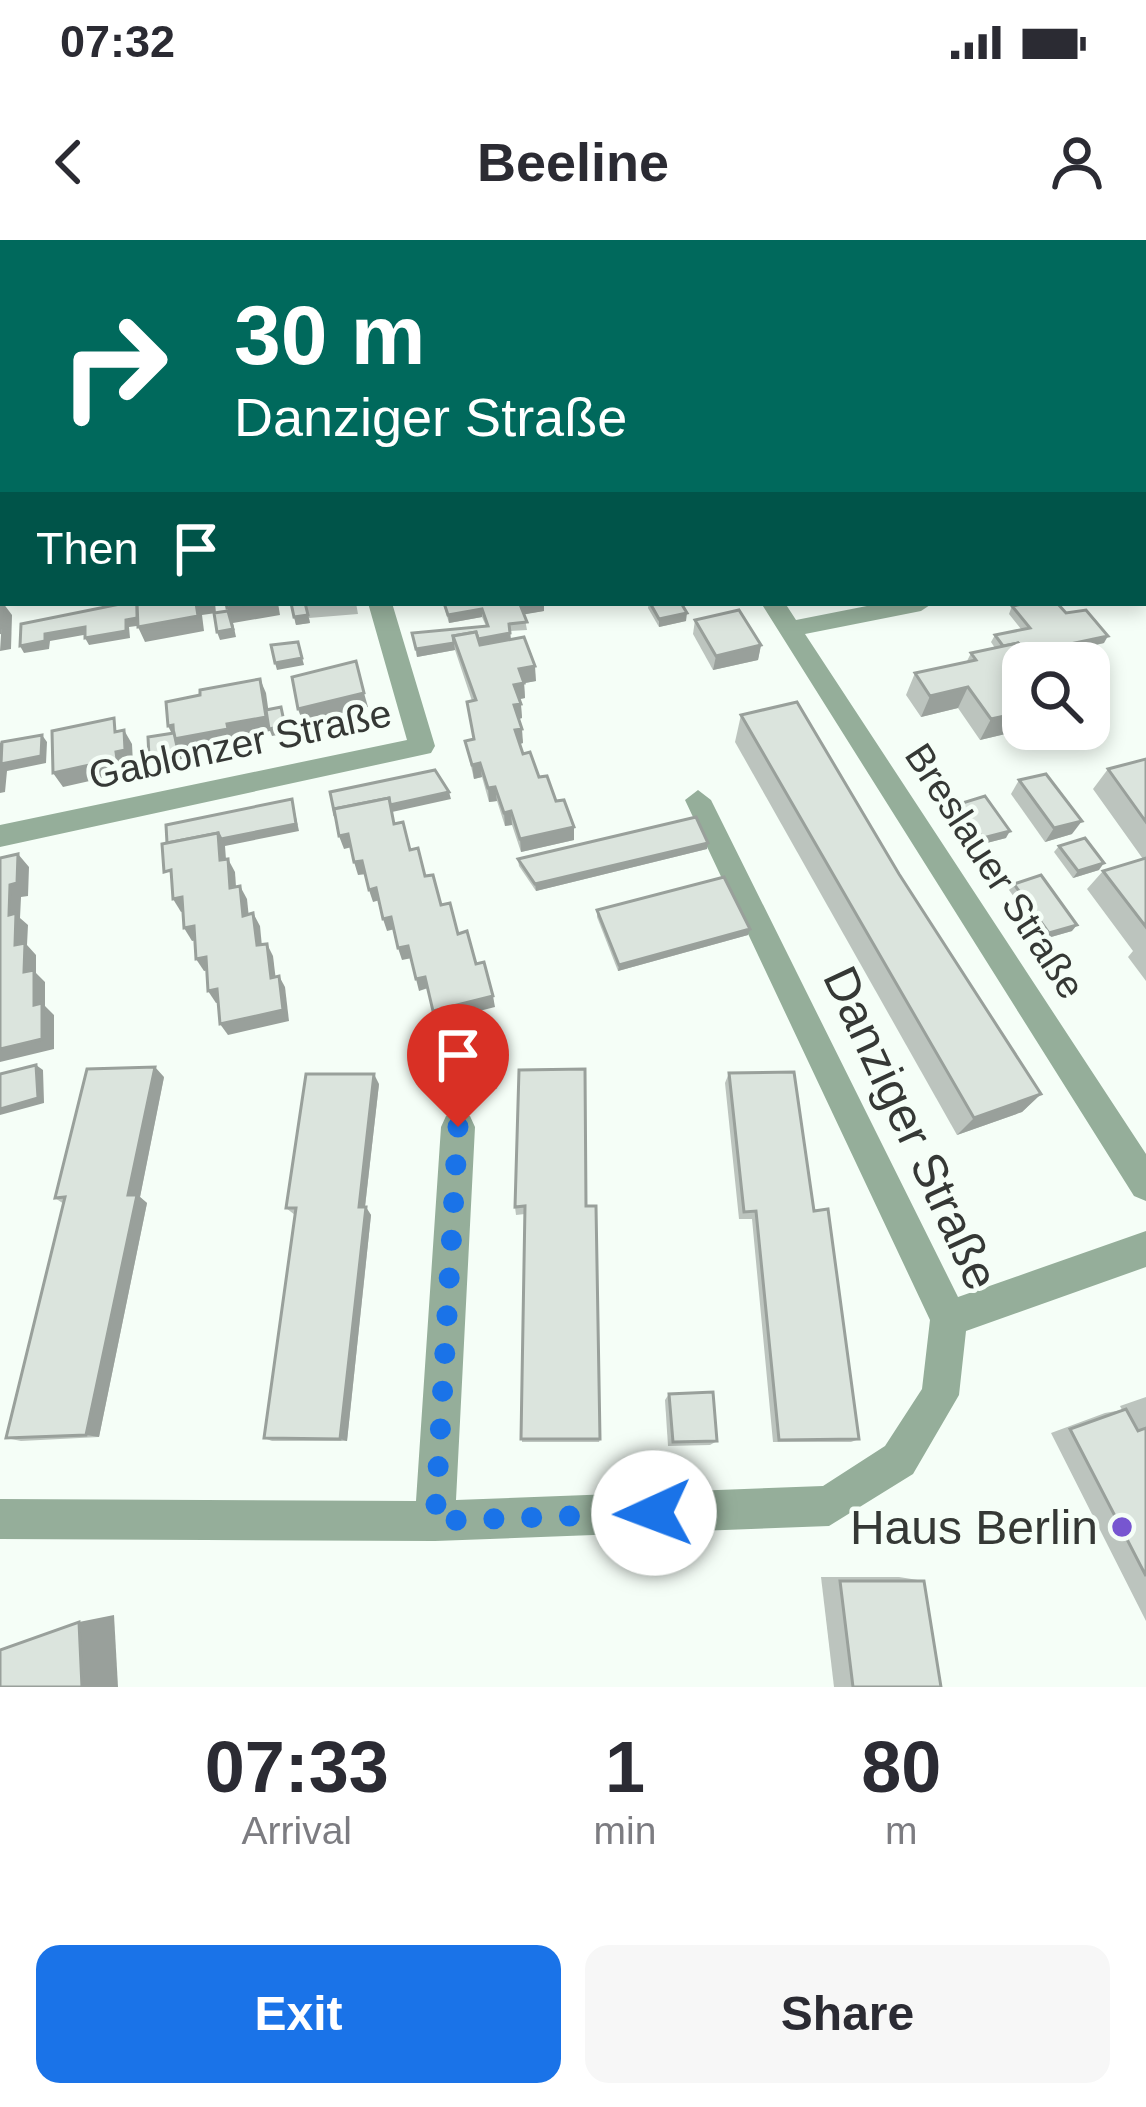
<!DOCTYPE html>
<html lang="en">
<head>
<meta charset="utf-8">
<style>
  :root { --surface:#fff; --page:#f7f7f7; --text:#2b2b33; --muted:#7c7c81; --accent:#1a73e8 }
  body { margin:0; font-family:Helvetica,sans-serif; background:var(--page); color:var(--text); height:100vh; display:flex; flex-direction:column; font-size:45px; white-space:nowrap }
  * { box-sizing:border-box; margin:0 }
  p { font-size:39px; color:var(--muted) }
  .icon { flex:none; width:66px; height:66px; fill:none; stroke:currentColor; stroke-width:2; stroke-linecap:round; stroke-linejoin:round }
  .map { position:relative; height:1447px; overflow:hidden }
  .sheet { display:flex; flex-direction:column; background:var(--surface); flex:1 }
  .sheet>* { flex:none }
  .guide { position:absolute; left:0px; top:0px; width:1146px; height:366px; box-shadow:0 6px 18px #0003; background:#00695c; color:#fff; overflow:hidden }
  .controls { position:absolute; left:1002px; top:402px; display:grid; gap:24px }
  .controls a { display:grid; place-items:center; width:108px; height:108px; border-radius:24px; background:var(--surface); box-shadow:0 6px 18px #0003; font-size:60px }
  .pin { position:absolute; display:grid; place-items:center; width:102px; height:102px; color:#fff; margin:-123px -51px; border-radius:50% 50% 50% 0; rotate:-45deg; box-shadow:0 0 12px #0007 }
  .pin .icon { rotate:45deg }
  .me { position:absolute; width:132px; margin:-66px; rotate:268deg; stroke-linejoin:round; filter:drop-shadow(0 0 9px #0008) }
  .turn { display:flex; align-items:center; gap:42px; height:252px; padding:0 36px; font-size:54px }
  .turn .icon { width:156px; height:156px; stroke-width:2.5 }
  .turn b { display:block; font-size:84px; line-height:102px }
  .then { display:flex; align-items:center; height:114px; padding:0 36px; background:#0003; gap:24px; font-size:45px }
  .eta { display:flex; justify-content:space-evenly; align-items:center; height:204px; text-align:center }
  .eta b { font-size:72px; font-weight:700; line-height:84px }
  .action { display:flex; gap:24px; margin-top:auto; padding:24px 36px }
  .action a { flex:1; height:138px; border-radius:24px; background:var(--accent); color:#fff; font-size:48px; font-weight:700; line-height:138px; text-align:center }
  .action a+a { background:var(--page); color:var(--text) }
  .status { display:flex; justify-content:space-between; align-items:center; height:84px; padding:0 60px; background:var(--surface); direction:ltr }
  .status svg { height:33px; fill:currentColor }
  header { display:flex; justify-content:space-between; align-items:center; height:156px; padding:0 36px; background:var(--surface); font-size:54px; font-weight:700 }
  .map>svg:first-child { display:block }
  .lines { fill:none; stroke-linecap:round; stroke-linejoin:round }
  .minor { fill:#95ae9a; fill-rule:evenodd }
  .wall { fill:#bcc4be }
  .shaded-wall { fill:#99a09b }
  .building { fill:#dbe4dd; stroke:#99a09b; stroke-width:3 }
  .route { stroke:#1a73e8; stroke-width:21; stroke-dasharray:0 37.8 }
  .poi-dot { fill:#7756d0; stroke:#f5fef7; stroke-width:4.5 }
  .labels { text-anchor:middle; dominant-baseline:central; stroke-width:9; stroke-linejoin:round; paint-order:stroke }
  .street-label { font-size:39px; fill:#353835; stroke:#f5fef7 }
  .near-street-label { font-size:48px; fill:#353835; stroke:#f5fef7 }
  .near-poi-label { font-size:48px; fill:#353835; stroke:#f5fef7; text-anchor:end }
</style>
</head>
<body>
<div class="status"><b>07:32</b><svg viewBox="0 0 49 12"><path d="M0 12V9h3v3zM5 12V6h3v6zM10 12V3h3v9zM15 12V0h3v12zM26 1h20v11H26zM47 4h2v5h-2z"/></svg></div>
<header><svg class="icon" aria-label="back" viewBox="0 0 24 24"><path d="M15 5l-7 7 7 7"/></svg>Beeline<svg class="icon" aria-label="person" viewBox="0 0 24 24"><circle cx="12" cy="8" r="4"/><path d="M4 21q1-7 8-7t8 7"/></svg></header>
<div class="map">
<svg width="1146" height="1447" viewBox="0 0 1146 1447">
  <rect width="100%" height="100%" fill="#f5fef7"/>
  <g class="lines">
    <g class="minor">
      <path d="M536 0H552L554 3H538Z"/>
      <path d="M1146 1V11L1143 12V3H1139Z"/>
      <path d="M3 159V171L0 172V160Z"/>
      <rect x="1143" y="326" width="3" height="14"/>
      <path d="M368 363H392L435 506 431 513 0 607V585L407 500Z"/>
      <path d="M761 363H785L796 380 882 363H933L921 371 805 394 1146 914V961L1134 956Z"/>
      <path d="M698 550 711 560 958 1057 1146 991V1027L966 1091 959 1155 913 1234 829 1286 435 1301 0 1299V1259L416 1261 441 887 446 876 458 871 470 876 475 887 456 1260 823 1246 885 1206 922 1149 930 1080 685 560Z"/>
    </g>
  </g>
  <g class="wall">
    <path d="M291 363H356L358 374 309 378 310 383 296 385Z"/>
    <path d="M443 363H544V371L524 374 527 390 510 391 511 399 536 441 524 443 525 458 520 459 522 478 519 479 523 503 520 504 523 514 556 561 574 600 521 612 512 585 505 586 497 561 489 562 482 537 474 539 465 501 473 499 467 462 472 461 455 410 417 417 412 393 486 386 482 377 449 383Z"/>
    <path d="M649 363H681L686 381 659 387 648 368Z"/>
    <path d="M1012 366 1066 373 1104 403 1080 409 1083 413 1079 420 1023 423V489H1027L980 500 958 468 921 477 906 455 915 433 966 423 971 413 995 408 991 402 995 395 1021 389 1009 374Z"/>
    <path d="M695 380 761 405 758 420 713 430 693 394Z"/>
    <path d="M741 475 899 634 1041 854 1022 872 957 895 735 502Z"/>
    <path d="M1146 519V741L1128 717 1133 711 1087 649 1103 631 1143 619 1093 549 1108 529Z"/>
    <path d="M1019 540 1072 594 1045 602 1011 554Z"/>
    <path d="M959 564 1006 598 979 605 956 571Z"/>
    <path d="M1059 606 1099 630 1073 638 1054 612Z"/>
    <path d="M707 609 536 651 519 626 518 619Z"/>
    <path d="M1014 644 1072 691 1044 699 1009 650Z"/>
    <path d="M597 670 748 695 618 731 597 677Z"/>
    <path d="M499 810 497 849 420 848 418 843Z"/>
    <path d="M729 833 859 1199 851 1202H773L752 979H739L725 843Z"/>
    <path d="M164 837 140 957 147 963 99 1197 21 1201 6 1198 64 964 55 958Z"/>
    <path d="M379 844 365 967 371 975 347 1201H272L264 1198 295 975 286 968Z"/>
    <path d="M586 966 600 1199 599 1202H522L525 974 516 975 515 967Z"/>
    <path d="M669 1154 717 1201 710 1205 668 1206 665 1160Z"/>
    <path d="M1146 1157V1381L1051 1193 1105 1173 1122 1170 1120 1166Z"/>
    <path d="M821 1337H899L924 1341 941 1447H834Z"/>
  </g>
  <g class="shaded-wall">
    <path d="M680 0H717L716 3H680Z"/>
    <path d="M1046 0H1066L1065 3H1024Z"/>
    <path d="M1143 281H1146V300L1143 301Z"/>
    <path d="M3 363 12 375 11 409 0 411Z"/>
    <path d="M196 363H215L216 373 202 375 204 391 145 402 138 387Z"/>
    <path d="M256 363H278L280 375 233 383 236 397 220 400 217 392 231 378 227 368Z"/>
    <path d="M544 363V371L521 375V367Z"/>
    <path d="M482 369V377L449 383 448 375Z"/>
    <path d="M307 370 310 383 296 385 294 377Z"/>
    <path d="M687 373 686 381 659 387V379Z"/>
    <path d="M140 377 144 385 129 387 130 398 89 405 85 398 126 380Z"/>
    <path d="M85 387 89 394 50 401 49 409 24 413 20 406 45 394Z"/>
    <path d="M510 393 511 401 458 410 455 403Z"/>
    <path d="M1108 396 1104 403 1071 410 1075 403Z"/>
    <path d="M298 402 304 425 277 430 275 423Z"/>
    <path d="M454 403 455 410 417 417 416 409Z"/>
    <path d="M761 405 758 420 713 430 716 416Z"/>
    <path d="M1083 413 1079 420 1066 423H1036Z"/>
    <path d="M535 426 536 441 520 444 519 429Z"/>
    <path d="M260 439 266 453 271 489 281 467 287 493 272 496 270 491 234 499V503L181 513 182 519 153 524 149 517 178 506 168 486 227 484Z"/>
    <path d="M524 443 525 458 515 460 514 445Z"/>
    <path d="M968 447 958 468 921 477 930 456Z"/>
    <path d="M364 453 368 467 303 483 298 469Z"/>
    <path d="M521 464 522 478 515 480 514 465Z"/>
    <path d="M1023 472V489H1027L980 500 991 479Z"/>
    <path d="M522 489 523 503 516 505 515 490Z"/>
    <path d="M124 490 132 504 133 524 124 526 125 533 63 547 53 533 116 512Z"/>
    <path d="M42 495 47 502 46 523 7 531 5 552 0 553V502L8 512Z"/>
    <path d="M480 523 482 537 474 539 472 525Z"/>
    <path d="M495 547 497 561 489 562 488 548Z"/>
    <path d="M449 552 451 559 392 572 335 576Z"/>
    <path d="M292 559 299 591 225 606 227 633 220 620 218 593Z"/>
    <path d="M511 571 512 585 505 586 504 573Z"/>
    <path d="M1082 581 1072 594 1045 602 1054 588Z"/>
    <path d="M574 587V600L521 612 520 599Z"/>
    <path d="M1010 591 1006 598 979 605 983 598Z"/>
    <path d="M348 594 352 607 344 609 339 596Z"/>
    <path d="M708 603 707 609 536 651 535 644Z"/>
    <path d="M18 614 29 627 28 656 21 657 20 678 28 685 27 705 36 715V733L45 742V766L54 775V809L0 822V809L34 765 15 705 9 675 10 645Z"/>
    <path d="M228 619 235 632 237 661 230 648Z"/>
    <path d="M362 621 367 634 358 635 354 622Z"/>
    <path d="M1104 623 1099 630 1073 638 1078 631Z"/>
    <path d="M240 646 247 659 250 688 243 676Z"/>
    <path d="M376 648 380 660 373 662 369 650Z"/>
    <path d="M182 657 190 670 181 672 173 659Z"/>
    <path d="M253 673 260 686 263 717 257 705Z"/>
    <path d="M391 677 395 689 387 691 383 679Z"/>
    <path d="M1077 685 1072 691 1044 699 1049 693Z"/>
    <path d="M194 686 201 699 192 701 184 688Z"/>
    <path d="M750 689 748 695 618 731 619 725Z"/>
    <path d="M267 704 273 716 277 749 271 738Z"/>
    <path d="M408 706 412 718 402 720 398 708Z"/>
    <path d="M206 717 213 729 204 731 196 719Z"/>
    <path d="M279 736 285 747 289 781 228 795 220 784Z"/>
    <path d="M425 737 428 748 419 751 416 739Z"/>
    <path d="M217 749 225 761 216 763 208 751Z"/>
    <path d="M493 756 495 767 436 782 433 771Z"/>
    <path d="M36 825 43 830 44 863 0 875V869Z"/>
    <path d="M155 827 164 837 140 957 147 963 99 1197 86 1195 128 955Z"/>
    <path d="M374 834 379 844 364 975 359 967Z"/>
    <path d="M1041 854 1022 872 957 895 974 878Z"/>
    <path d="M366 967 371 975 347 1201 340 1199Z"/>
    <path d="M114 1375 118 1447H82L79 1382Z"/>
  </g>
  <g class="building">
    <path d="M697 0 699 3H608L607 1Z"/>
    <path d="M719 0H739L742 3H721Z"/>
    <path d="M942 0H968H965L968 3H920Z"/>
    <path d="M984 0H1046L1024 3H987Z"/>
    <path d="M3 193V223H0V194Z"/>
    <rect x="1143" y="249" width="3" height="32"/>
    <path d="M3 292V312L0 313V293Z"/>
    <path d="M0 361 3 360 0 394Z"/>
    <path d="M125 363H137V378L126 380V391L85 398V387L45 394V401L20 406 21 384Z"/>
    <path d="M137 363H196L198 376 138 387Z"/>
    <path d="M226 363H256L227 368Z"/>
    <path d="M291 363H305L308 375 294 377Z"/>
    <path d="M444 363H543L521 367 527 382 509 384 510 393 478 399 476 392 453 396 454 403 416 409 412 393 488 386 482 369 448 375Z"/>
    <path d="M650 363H681L687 373 659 379Z"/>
    <path d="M1028 363H1057L1066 373 1086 370 1108 396 1075 403 1083 413 1034 423 1018 403 1003 406 995 395 1030 388 1012 366Z"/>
    <path d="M739 370 761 405 716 416 695 380Z"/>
    <path d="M228 371 233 389 217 392 214 373Z"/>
    <path d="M476 392 480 405 524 397 535 426 519 429 524 443 514 445 521 464 514 465 522 489 515 490 523 514 530 512 539 537 547 536 556 561 564 560 574 587 520 599 511 571 504 573 495 547 488 548 480 523 472 525 465 501 474 499 467 462 476 460 453 396Z"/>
    <path d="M298 402 302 418 275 423 271 405Z"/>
    <path d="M1018 403 1034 423H1023V472L991 479 968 447 930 456 915 433 976 420 971 413Z"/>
    <path d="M356 421 364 453 298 469 292 437Z"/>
    <path d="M260 439 266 477 227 484 228 489 174 499 173 485 168 486 166 462 200 455V450Z"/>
    <path d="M797 462 899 634 1041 854 974 878 741 475Z"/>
    <path d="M281 467 285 486 269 489 266 470Z"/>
    <path d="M114 478 115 492 124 490 125 510 116 512 117 519 53 533 52 491Z"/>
    <path d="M174 493 178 511 149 517 148 497Z"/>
    <path d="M42 495 41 516 1 524 2 502Z"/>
    <path d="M1146 519V582L1108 529Z"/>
    <path d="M435 530 449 552 390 565 389 558 334 569 335 576 330 552Z"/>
    <path d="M1046 534 1082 581 1054 588 1019 540Z"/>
    <path d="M985 556 1010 591 983 598 959 564Z"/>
    <path d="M389 558 394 584 403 582 410 610 418 608 425 636 433 635 441 665 450 663 458 694 467 691 476 724 484 722 493 756 433 771 425 737 416 739 408 706 398 708 391 677 383 679 376 648 369 650 362 621 354 622 348 594 339 596 334 569Z"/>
    <path d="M292 559 296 584 221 599 218 593 167 603 166 585Z"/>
    <path d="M696 577 708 603 535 644 518 619Z"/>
    <path d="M218 593 220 620 228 619 230 648 240 646 243 676 253 673 257 705 267 704 271 738 279 736 283 770 220 784 217 749 208 751 206 717 196 719 194 686 184 688 182 657 173 659 171 630 164 632 162 604Z"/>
    <path d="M1085 598 1104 623 1078 631 1059 606Z"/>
    <path d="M18 614 17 643 10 645 9 675 16 673 15 705 25 703 24 732 34 730V765L42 763V799L0 809V618Z"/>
    <path d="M1146 618V687L1103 631Z"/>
    <path d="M1041 635 1077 685 1049 693 1014 644Z"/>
    <path d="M724 637 750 689 619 725 597 670Z"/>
    <path d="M422 804 498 805 497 843H418Z"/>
    <path d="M36 825 38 858 0 869V834Z"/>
    <path d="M155 827 128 955H137L86 1195 6 1198 65 957 55 958 87 829Z"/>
    <path d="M585 829 586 966H596L600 1199H521L525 966 515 967 519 830Z"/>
    <path d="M794 832 814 971 828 969 859 1199 779 1200 756 971 744 972 729 833Z"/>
    <path d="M306 834H374L359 967H366L340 1199 264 1198 296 968H286Z"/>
    <path d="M713 1152 717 1201 673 1202 669 1154Z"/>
    <path d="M1126 1169 1138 1191 1146 1188V1336L1070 1189Z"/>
    <path d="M840 1341H924L941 1447H853Z"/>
    <path d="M79 1382 82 1447H0V1410Z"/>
  </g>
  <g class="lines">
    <path class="route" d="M458 887 435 1281 654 1273"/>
  </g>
  <circle class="poi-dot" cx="1122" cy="1287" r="12"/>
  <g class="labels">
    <g class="street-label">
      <text transform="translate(240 504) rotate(-12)">Gablonzer Straße</text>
      <text transform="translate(995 631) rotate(57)">Breslauer Straße</text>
    </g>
    <g class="near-street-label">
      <text transform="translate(911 888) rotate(65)">Danziger Straße</text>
    </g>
    <g class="near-poi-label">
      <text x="1098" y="1287">Haus Berlin</text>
    </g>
  </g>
</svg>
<div class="controls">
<a><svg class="icon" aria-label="search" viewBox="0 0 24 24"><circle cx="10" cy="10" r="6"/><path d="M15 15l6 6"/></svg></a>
</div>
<div class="pin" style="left:458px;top:887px;background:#d93025"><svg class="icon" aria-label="arrive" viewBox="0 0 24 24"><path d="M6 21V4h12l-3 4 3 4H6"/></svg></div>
<svg class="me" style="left:654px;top:1273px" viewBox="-20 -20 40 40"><circle r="19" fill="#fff"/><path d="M0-13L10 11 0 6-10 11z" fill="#1a73e8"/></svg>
<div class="guide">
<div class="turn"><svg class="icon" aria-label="right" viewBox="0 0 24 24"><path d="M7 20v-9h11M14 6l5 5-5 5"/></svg><div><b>30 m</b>Danziger Straße</div></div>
<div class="then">Then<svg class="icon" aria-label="arrive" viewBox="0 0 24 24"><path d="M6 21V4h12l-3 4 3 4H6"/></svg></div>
</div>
</div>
<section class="sheet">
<div class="eta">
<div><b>07:33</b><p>Arrival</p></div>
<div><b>1</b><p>min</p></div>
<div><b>80</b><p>m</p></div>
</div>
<div class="action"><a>Exit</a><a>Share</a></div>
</section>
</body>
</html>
